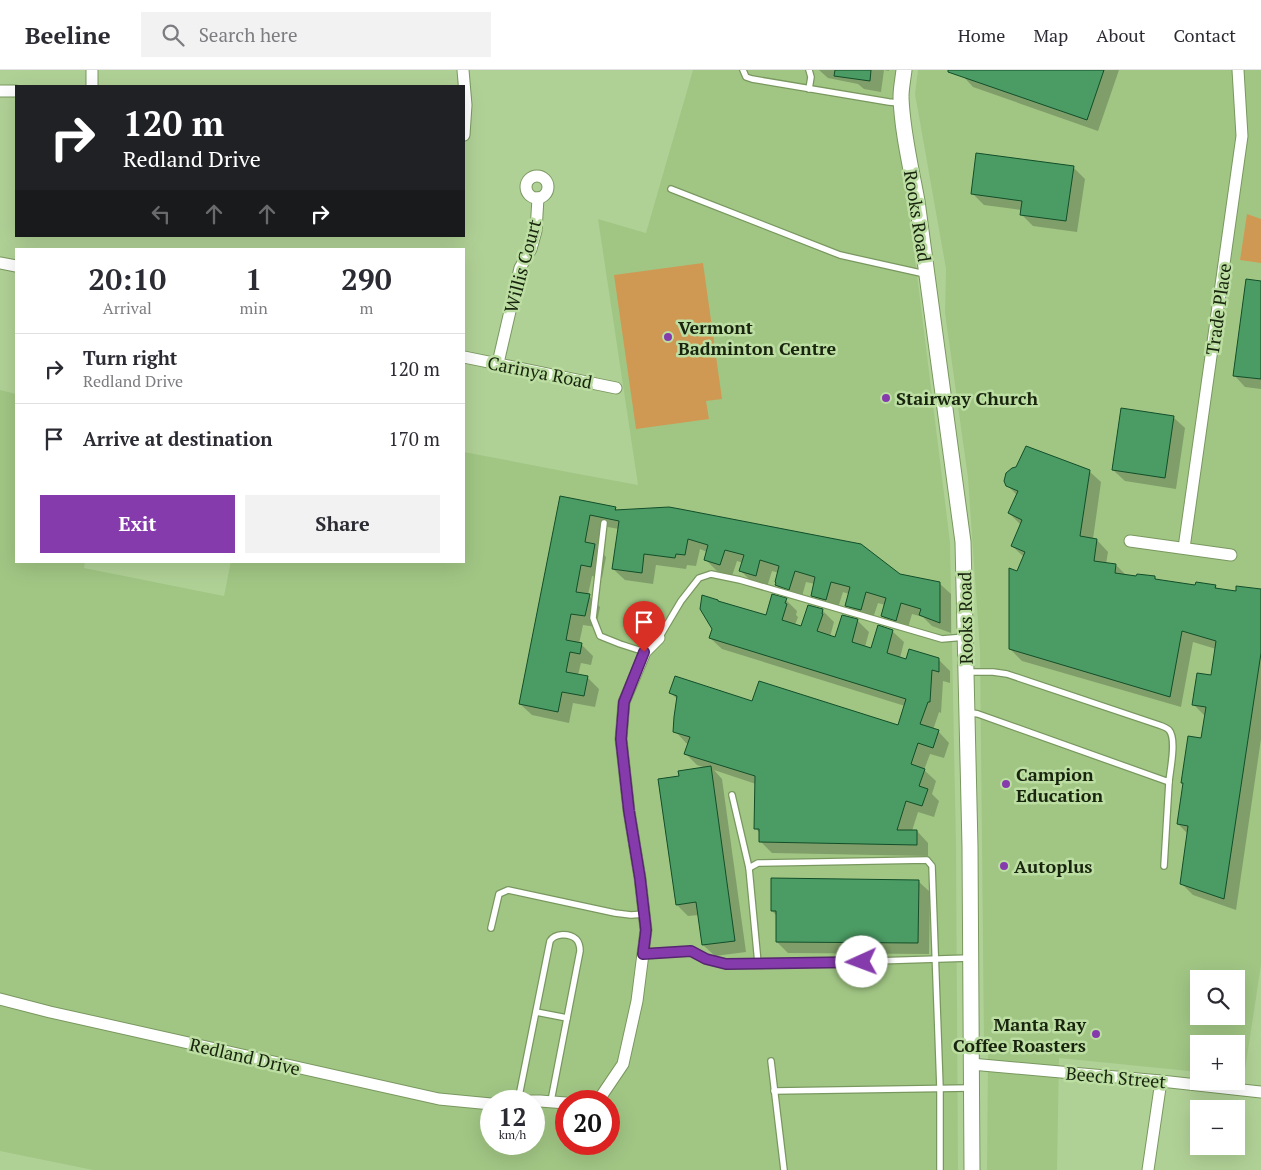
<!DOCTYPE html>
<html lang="en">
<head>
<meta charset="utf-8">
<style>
  :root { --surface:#fff; --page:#f2f2f3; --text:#2b2b33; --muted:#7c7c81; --line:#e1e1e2; --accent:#863bad }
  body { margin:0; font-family:"PT Serif",serif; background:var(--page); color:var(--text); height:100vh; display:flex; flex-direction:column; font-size:19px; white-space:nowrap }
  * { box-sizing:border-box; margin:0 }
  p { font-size:16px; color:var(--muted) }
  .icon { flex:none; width:28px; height:28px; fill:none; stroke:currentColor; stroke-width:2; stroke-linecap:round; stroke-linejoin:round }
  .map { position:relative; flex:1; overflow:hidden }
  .details { position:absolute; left:15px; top:178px; width:450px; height:315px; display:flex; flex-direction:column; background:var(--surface); border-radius:0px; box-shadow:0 5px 20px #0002 }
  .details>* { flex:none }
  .top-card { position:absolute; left:15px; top:15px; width:450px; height:152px; border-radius:0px; box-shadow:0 5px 20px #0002; background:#202124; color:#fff; overflow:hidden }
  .fabs { position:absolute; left:1190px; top:900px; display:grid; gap:10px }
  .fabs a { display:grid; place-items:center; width:55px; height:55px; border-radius:0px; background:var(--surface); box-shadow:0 5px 20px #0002; font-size:25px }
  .speed { position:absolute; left:480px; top:1020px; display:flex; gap:10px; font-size:25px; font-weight:700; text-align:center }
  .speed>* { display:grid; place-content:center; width:65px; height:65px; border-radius:50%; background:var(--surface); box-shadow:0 5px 20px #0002; line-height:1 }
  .speed small { font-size:12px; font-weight:400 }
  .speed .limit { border:8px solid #d22; background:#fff; color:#111 }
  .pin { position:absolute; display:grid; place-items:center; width:42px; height:42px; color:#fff; margin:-51px -21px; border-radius:50% 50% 50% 0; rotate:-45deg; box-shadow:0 0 5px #0007 }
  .pin .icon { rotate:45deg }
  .me { position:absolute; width:55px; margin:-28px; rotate:268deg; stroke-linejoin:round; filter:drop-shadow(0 0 4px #0008) }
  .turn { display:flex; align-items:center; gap:18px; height:105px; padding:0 25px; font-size:22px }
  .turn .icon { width:65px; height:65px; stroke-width:2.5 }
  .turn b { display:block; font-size:35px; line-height:42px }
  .lanes { display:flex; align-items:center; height:48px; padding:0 25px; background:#0003; justify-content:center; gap:25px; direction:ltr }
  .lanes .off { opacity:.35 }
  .eta { display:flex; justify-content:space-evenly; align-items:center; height:85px; text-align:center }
  .eta b { font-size:30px; font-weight:700; line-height:35px }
  .button { display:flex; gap:10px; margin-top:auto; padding:10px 25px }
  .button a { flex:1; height:58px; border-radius:0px; background:var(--accent); color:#fff; font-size:20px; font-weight:700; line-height:58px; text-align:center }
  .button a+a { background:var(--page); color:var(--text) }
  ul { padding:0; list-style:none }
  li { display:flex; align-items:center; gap:15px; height:70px; padding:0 25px; border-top:1px solid var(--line) }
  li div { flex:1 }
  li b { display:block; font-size:19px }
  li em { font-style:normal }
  header { display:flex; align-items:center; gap:30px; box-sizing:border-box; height:70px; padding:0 25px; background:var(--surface); border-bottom:1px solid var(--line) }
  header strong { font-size:24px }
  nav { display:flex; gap:28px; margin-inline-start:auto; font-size:18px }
  .search { width:350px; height:45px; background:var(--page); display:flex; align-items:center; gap:12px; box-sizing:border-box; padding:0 18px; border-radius:0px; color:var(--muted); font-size:19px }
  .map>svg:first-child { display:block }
  .built { fill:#a1c684; fill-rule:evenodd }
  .green { fill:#cf9953 }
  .shadow { fill:#0003 }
  .building { fill:#4b9c64; stroke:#124e29 }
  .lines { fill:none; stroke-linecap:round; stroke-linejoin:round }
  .lane-casing { stroke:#79985f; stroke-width:8 }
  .street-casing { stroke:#79985f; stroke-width:13 }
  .secondary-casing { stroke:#79985f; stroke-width:17 }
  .lane { stroke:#fff; stroke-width:5.5 }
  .street { stroke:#fff; stroke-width:11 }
  .secondary { stroke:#fff; stroke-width:15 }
  .route-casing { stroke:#572670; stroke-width:12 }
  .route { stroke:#863bad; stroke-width:9 }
  .poi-dot { fill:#863bad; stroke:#bcdea2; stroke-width:2 }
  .labels { text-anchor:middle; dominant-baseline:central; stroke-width:5; stroke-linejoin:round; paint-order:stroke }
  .street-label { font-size:18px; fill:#18240d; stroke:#bcdea2 }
  .poi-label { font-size:18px; font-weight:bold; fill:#18240d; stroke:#bcdea2; text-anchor:start }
</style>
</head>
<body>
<header>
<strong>Beeline</strong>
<div class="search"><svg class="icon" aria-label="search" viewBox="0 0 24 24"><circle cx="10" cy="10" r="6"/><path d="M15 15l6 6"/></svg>Search here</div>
<nav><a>Home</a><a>Map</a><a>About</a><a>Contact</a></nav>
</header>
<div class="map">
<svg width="1261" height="1100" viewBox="0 0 1261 1100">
  <rect width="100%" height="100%" fill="#b0d196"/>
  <g class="built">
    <path d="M693 0H900L896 34 950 472 956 775 958 1100H93L0 1081V320L16 324V491H85L84 498 224 526 231 491H464V382L568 402 638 415 598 149 646 163ZM491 1031H534V1074H491ZM566 1031H609V1074H566Z"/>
    <path d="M918 0H1261V895L1244 1006 1236 1005V974H1199V1002L1059 988 1057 1100H987L988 981 984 976 980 581 968 408 945 243 946 199 915 24ZM1199 909H1236V946H1199Z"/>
  </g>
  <g class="green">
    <path d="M1247 144 1261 149V193L1240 190Z"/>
    <path d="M703 193 722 329 706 331 709 349 636 359 614 205Z"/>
  </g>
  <g class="shadow">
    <path d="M819 0H889V1L884 0 881 22 864 19 858 14 828 8Z"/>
    <path d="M959 0H1119L1098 61 973 17 962 5Z"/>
    <path d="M1073 97 1085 109 1077 162 1033 156 1021 144 1022 140 984 135 972 123Z"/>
    <path d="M1261 212V319L1245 317 1234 305Z"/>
    <path d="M1173 347 1185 358 1176 419 1125 411 1113 400Z"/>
    <path d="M1089 401 1101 412 1093 469 1097 470 1108 482 1106 494 1116 495 1127 506 1155 508 1158 511 1196 516H1215L1219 520 1237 522 1261 520V518V669L1236 840 1193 825 1181 813 1188 764 1178 754 1184 714 1182 712 1202 669 1205 646 1193 634 1212 607 1216 579 1193 572 1181 637 1022 591 1010 579 1017 502 1024 487 1012 476 1021 455 1009 443 1017 425 1007 415Z"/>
    <path d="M561 428 615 438 618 441 899 505 939 513 951 524V563L932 556 923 547 912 544 907 561 894 557 882 546 885 535 878 533 872 551 858 547 846 535 849 524 843 522 837 541 824 537 812 525 815 514 806 512 801 530 788 526 776 515 779 503 772 501 767 517 752 512 741 501 743 493 737 491 732 506 717 501 705 489 707 482 700 479 696 496 687 495 686 499 656 495 653 514 625 510 613 499 619 459 602 456 597 478 606 487 602 508 592 506 588 525 600 537 596 557 583 555 579 574H581L593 586 591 595 581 593 578 605 587 607 599 619 595 637 573 633 569 653 532 645 520 634Z"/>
    <path d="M786 530 797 541 796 545 798 547 795 555 802 558 822 540 834 552 830 567 836 568 857 550 869 562 865 577 872 579 892 561 904 572 900 588 907 590 938 589 950 601V613L943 611 941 643 939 642 933 660 938 661 949 673 944 688 930 684 924 700 936 711 932 724 939 731 934 747 918 742 912 761H917L928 773V786L772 783 760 771V763L755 758 756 714 714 700 722 709 746 882 715 886 703 875 699 845 688 846 677 835 680 707 706 698 697 695 686 684 689 674 686 673 675 661 678 630 671 623 753 632 899 657 905 636 722 579 710 568 766 547Z"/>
    <path d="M918 811 930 822 929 884 788 883 777 872V846L772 841Z"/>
  </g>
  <g class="building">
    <path d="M835 0H871L870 11 834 6Z"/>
    <path d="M948 0H1104L1087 50 948 2Z"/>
    <path d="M976 83 1074 96 1066 151 1020 145 1022 131 971 124Z"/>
    <path d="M1246 209 1261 211V309L1233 306Z"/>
    <path d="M1121 338 1174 346 1165 408 1112 400Z"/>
    <path d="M1026 376 1090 400 1080 466 1097 469 1094 491 1116 494 1115 503 1136 506 1137 504 1155 506V509L1195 515 1196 512 1216 515 1215 518 1236 521V516L1261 519V583L1224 829 1180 814 1188 756 1177 754 1183 713H1181L1188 666 1201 668 1206 637 1192 635 1197 603 1211 605 1216 571 1182 561 1170 627 1009 579V498L1017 501 1025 482 1011 476 1022 450 1008 443 1018 421 1006 416 1004 411 1006 403 1012 398 1016 397Z"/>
    <path d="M560 426 616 437 615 440 669 437 680 439 861 474 900 504 940 512V553L919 545 921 539 901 533 896 551 881 546 886 528 866 522 861 540 845 536 850 517 831 512 826 530 811 526 815 507 795 501 789 520 775 515 776 513 775 512 779 496 760 490 756 506 739 501 744 485 725 480 720 495 704 490 708 475 688 469 685 485 676 484 675 488 644 484 642 503 612 499 619 451 590 445 585 472 595 474 591 497 581 495 576 522 590 524 585 546 571 544 566 570 582 573 580 584 570 582 566 602 588 606 584 626 562 622 558 642 519 634Z"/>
    <path d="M772 524 787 528 785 533 787 534 782 550 801 556 808 535 823 539 822 544H823L817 561 835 567 842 545 858 549 852 572 871 578 878 555 893 560 887 583 906 589 909 579 939 588V602L932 600 930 632H928L920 654 939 660 933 678 918 673 911 694 925 699 919 716 928 719 922 736 906 731 897 760H917V775L759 772V759H754L755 706 684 684 690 667 673 662 674 647 677 626 669 623 675 606 752 631 759 611 898 655 906 629 709 568 712 559 700 539 702 525 718 530V531L766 545Z"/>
    <path d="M711 696 735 871 702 875 696 832 676 835 658 709 679 706 678 701Z"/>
    <path d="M771 808 919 810 918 873 776 872V841H771Z"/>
  </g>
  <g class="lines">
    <defs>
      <g id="lane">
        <path d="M743 0 746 7 752 9 889 32 899 33"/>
        <path d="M809 0 811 7 809 19"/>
        <path d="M671 119 840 185 925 204"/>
        <path d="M604 453 593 548 600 566 620 574 645 582"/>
        <path d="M659 568 681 531 699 508 711 504 740 510 942 569 965 567"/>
        <path d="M966 602H993L1007 604 1159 655C1162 656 1167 658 1169 660 1177 669 1170 700 1169 712L978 644 967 642"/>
        <path d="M732 725 749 798"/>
        <path d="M1164 796 1169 712"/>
        <path d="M491 858 499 824 508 820 615 843 631 845 645 844"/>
        <path d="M643 884 691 881 706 889 726 894 844 892 970 888"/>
        <path d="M758 893 749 798 758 793 927 790 932 796 940 1018V1100"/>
        <path d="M536 942 567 948"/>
        <path d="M771 991 784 1100"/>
        <path d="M774 1021 970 1018"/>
        <path d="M518 1031 550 871C555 863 569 863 576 869 579 872 580 876 580 881L551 1031"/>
      </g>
      <g id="street">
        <path d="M463 0 466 35 464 65"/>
        <path d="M92 16V0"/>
        <path d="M0 21H16"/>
        <circle cx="537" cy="117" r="11"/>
        <path d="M0 193 16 196"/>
        <path d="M464 287 616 318"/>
        <path d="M498 293 520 198 531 179 536 161 538 128"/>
        <path d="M1130 471 1231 485"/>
        <path d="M1184 478 1242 66 1238 0"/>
        <path d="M0 929 50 942 439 1029 491 1034"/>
        <path d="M971 994 1161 1011 1261 1022"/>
        <path d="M531 1031H540L566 1033"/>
        <path d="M598 1031 623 994 637 931 646 860 640 808 629 741 621 669 624 632 645 582 659 568"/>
        <path d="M1148 1100 1161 1011"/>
      </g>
      <path id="secondary" d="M904 0C903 9 901 18 901 27 902 61 911 98 917 131L963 472 970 777 972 1100"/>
    </defs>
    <use href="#lane" class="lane-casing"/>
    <use href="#street" class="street-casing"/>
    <use href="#secondary" class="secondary-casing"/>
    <use href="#lane" class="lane"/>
    <use href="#street" class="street"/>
    <use href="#secondary" class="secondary"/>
  </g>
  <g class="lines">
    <defs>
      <path id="route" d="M644 582 624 632 621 669 629 741 640 808 646 860 643 884 691 881 706 889 726 894 862 892"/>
    </defs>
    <use href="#route" class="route-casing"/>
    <use href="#route" class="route"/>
  </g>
  <g class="poi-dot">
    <circle cx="668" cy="267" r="5"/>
    <circle cx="886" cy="328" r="5"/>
    <circle cx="1006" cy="714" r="5"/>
    <circle cx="1004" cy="796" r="5"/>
    <circle cx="1096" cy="964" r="5"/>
  </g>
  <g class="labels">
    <g class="street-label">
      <text transform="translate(918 146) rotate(81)">Rooks Road</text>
      <text transform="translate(522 196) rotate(-75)">Willis Court</text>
      <text transform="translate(1218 239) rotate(-82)">Trade Place</text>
      <text transform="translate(540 302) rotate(11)">Carinya Road</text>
      <text transform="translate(965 548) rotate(-91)">Rooks Road</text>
      <text transform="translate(245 986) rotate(13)">Redland Drive</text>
      <text transform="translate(1116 1007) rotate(5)">Beech Street</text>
    </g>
    <g class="poi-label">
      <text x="678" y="257">Vermont<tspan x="678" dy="21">Badminton Centre</tspan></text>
      <text x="896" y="328">Stairway Church</text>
      <text x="1016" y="704">Campion<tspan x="1016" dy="21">Education</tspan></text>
      <text x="1014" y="796">Autoplus</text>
      <text x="1086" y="954" text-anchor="end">Manta Ray<tspan x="1086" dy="21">Coffee Roasters</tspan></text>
    </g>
  </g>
</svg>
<div class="fabs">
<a><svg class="icon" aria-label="search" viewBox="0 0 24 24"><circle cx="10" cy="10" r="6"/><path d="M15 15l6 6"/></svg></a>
<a>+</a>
<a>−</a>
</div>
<div class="speed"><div>12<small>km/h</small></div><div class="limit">20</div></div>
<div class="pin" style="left:644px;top:582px;background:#d93025"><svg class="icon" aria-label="arrive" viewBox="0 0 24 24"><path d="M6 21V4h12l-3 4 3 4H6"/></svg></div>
<svg class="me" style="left:862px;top:892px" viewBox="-20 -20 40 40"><circle r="19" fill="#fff"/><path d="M0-13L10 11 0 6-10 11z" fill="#863bad"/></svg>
<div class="top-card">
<div class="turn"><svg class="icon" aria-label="right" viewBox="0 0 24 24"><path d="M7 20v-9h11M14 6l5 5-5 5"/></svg><div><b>120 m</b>Redland Drive</div></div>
<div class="lanes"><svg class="icon off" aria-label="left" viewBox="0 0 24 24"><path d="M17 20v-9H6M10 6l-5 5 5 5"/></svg><svg class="icon off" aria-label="ahead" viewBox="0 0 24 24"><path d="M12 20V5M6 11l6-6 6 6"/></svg><svg class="icon off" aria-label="ahead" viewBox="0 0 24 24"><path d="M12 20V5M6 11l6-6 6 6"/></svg><svg class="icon" aria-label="right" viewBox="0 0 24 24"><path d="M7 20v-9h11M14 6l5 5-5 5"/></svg></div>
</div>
<section class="details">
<div class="eta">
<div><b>20:10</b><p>Arrival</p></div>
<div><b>1</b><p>min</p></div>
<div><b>290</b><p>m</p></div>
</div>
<ul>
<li><svg class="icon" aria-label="right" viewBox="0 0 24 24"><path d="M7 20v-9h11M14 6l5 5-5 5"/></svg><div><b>Turn right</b><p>Redland Drive</p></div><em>120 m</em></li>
<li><svg class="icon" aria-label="arrive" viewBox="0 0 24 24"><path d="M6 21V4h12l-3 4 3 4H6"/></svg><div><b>Arrive at destination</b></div><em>170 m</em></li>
</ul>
<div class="button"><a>Exit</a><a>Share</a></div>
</section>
</div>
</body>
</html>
